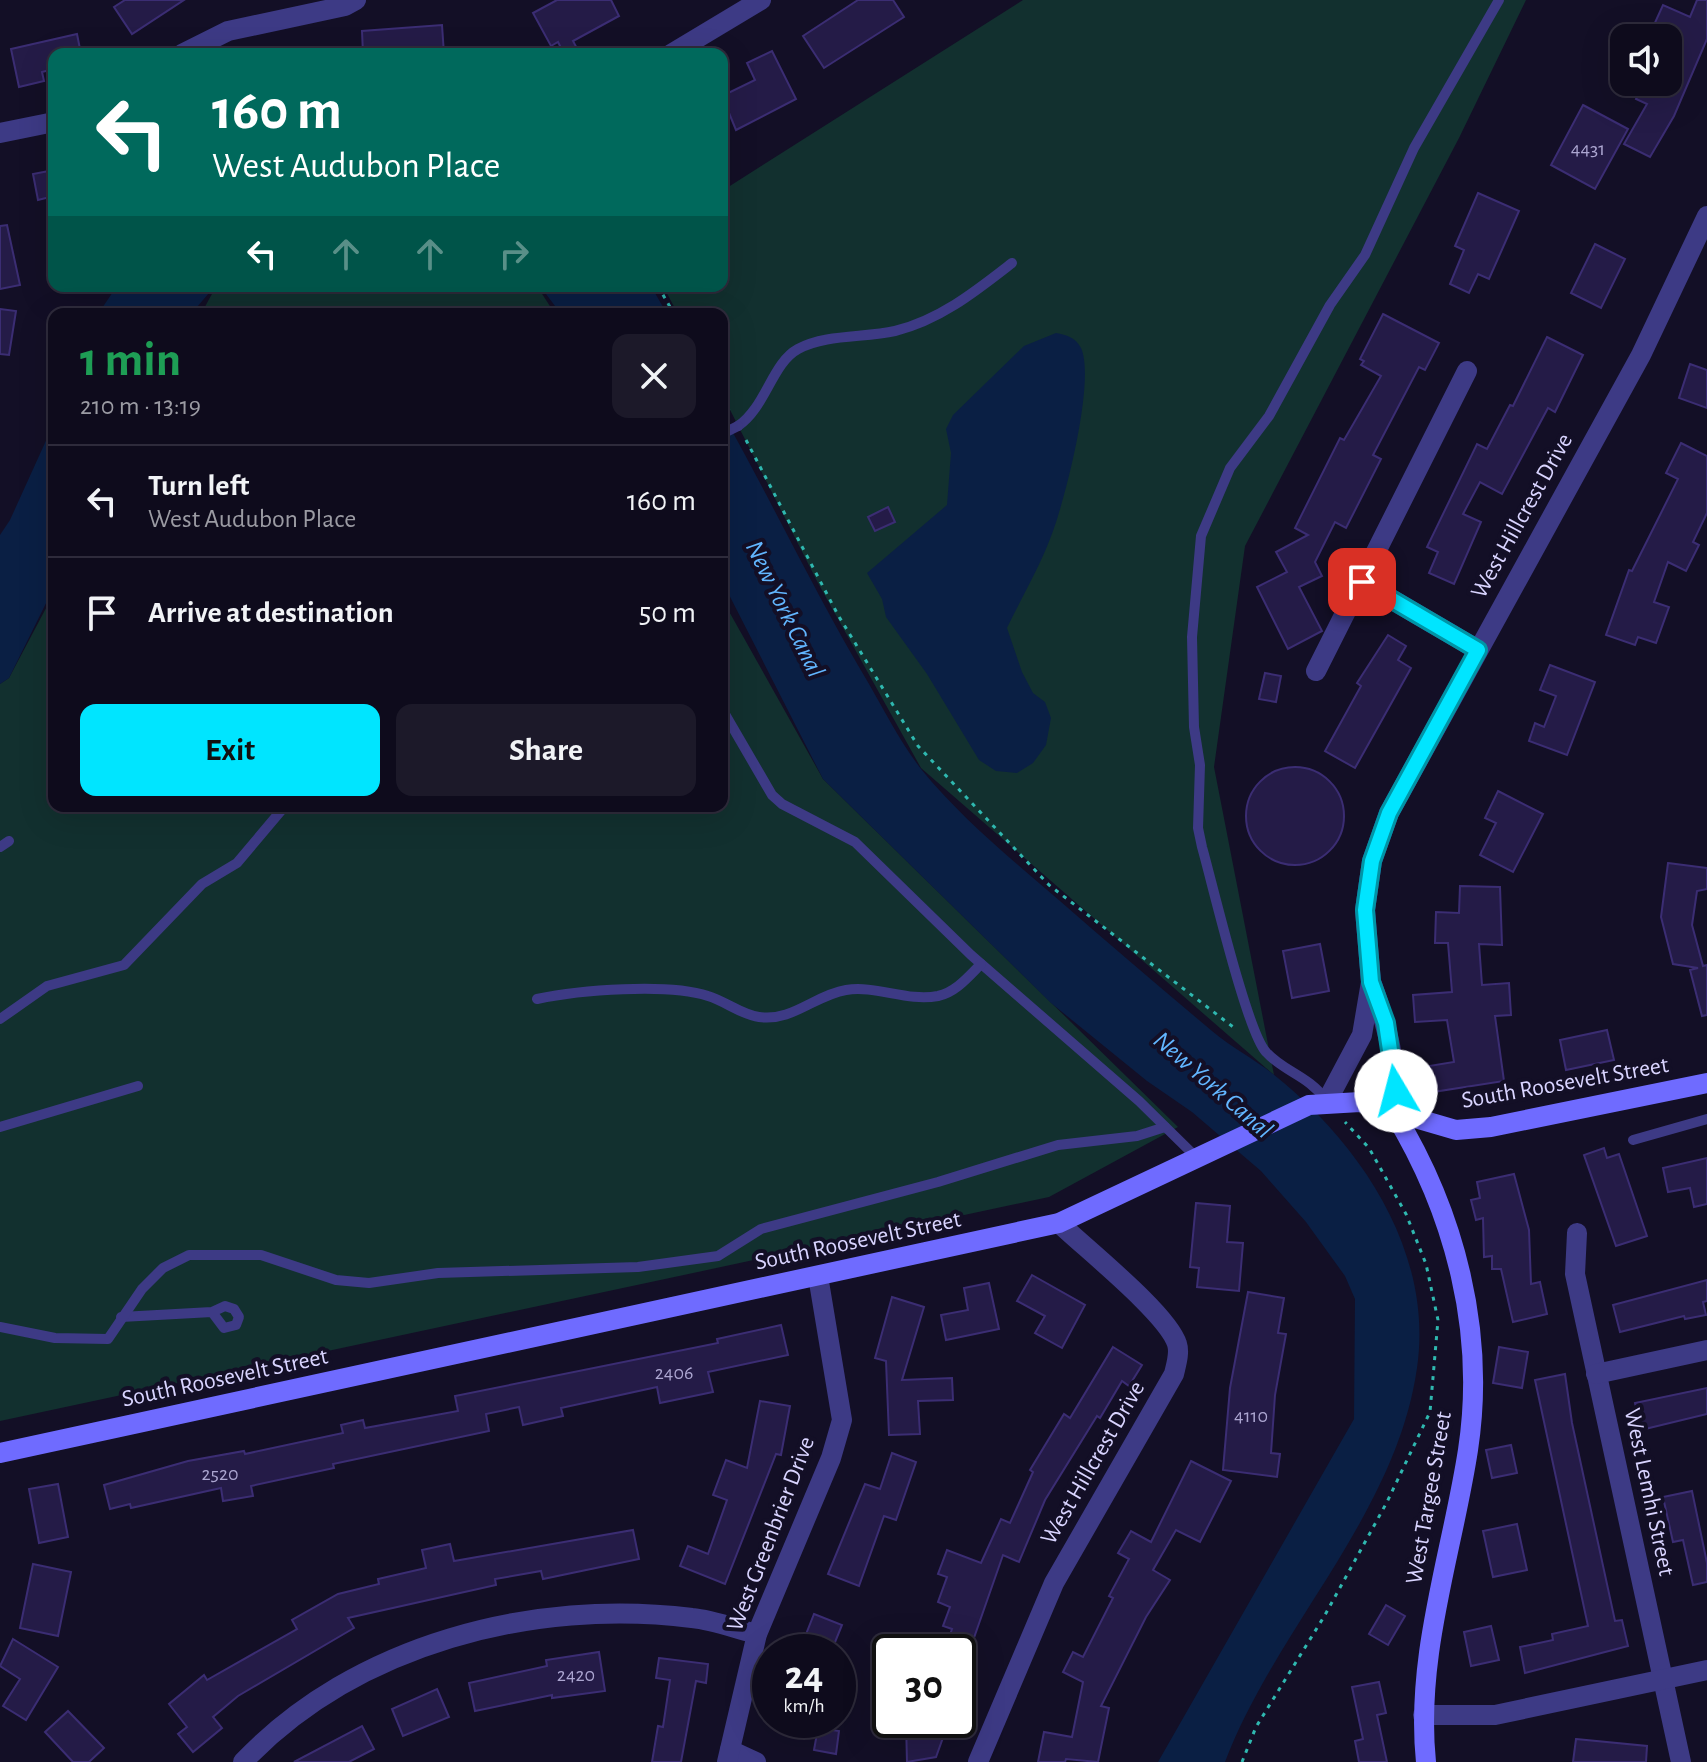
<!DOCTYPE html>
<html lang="en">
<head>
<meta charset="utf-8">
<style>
  :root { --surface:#0e0b1c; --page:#1c1929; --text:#f1f3f6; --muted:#9b9ba3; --line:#2e2b3b; --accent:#00e5ff }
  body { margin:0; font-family:"Alegreya Sans",sans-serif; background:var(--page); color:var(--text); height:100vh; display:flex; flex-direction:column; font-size:30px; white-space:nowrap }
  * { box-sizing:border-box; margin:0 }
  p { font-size:26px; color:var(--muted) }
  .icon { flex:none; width:44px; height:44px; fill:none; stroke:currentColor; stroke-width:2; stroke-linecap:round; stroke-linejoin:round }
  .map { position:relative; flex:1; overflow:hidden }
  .details { position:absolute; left:48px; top:308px; width:680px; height:504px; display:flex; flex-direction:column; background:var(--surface); border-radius:16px; box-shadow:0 8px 32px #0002,0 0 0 2px var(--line) }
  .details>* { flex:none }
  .banner { position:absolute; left:48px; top:48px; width:680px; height:244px; border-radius:16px; box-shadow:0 8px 32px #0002,0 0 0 2px var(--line); background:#00695c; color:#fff; overflow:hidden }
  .controls { position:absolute; left:1610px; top:24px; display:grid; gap:16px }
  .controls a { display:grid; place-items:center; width:72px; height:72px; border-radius:16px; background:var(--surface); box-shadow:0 8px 32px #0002,0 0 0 2px var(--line); font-size:40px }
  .speed { position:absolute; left:752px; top:1634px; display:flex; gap:16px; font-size:40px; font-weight:700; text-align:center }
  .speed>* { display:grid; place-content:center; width:104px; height:104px; border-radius:50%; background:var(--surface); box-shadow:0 8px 32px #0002,0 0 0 2px var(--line); line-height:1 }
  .speed small { font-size:20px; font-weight:400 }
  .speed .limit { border:4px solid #111; border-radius:12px; background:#fff; color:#111 }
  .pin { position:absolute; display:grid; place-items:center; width:68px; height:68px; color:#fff; margin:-34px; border-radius:16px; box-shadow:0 4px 12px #0006 }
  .me { position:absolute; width:88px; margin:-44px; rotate:352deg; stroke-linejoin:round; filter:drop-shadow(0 0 6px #0008) }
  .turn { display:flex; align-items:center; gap:28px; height:168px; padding:0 32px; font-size:36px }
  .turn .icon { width:104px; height:104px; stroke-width:2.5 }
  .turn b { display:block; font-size:56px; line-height:68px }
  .lanes { display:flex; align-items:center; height:76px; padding:0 32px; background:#0003; justify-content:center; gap:40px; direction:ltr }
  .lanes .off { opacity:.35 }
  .round { display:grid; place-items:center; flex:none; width:84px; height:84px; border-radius:16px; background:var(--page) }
  .head { display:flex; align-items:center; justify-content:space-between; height:136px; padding:0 32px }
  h1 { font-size:48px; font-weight:700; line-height:60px; color:#1e9e55 }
  .cta { display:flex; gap:16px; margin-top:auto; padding:16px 32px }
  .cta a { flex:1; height:92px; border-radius:16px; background:var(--accent); color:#111; font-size:32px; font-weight:700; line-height:92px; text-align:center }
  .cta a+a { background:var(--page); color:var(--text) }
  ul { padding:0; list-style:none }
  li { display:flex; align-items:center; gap:24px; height:112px; padding:0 32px; border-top:2px solid var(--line) }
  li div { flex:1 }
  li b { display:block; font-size:30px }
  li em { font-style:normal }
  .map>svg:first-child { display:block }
  .green { fill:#12302f }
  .water { fill:#0a1f44 }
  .building { fill:#241b47; stroke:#3b2d73; stroke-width:2 }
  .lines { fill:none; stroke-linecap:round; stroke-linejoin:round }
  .path { stroke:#2fb8b0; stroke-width:3; stroke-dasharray:4 6; stroke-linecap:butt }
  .lane { stroke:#3d3a85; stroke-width:10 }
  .street { stroke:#3d3a85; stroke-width:20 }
  .secondary { stroke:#6f6bff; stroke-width:20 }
  .lane-bridge { stroke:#3d3a85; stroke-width:10 }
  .route-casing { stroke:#0095a6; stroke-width:20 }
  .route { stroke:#00e5ff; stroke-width:14 }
  .labels { text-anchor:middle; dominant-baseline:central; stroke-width:8; stroke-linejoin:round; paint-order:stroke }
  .number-label { font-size:20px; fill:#aca6d1 }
  .street-label { font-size:24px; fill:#d9d4ff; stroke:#130f26 }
  .water-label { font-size:26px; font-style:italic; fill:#62b6ff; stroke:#130f26 }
</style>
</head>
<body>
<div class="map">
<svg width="1707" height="1762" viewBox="0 0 1707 1762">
  <rect width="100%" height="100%" fill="#130f26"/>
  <g class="green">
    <path d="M1023 0H1526L1459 138 1245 546 1214 767 1274 1075 921 768 818 583 722 394V314H678L663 286H722V191Z"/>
    <path d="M225 286H537L555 314H201L213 292Z"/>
    <path d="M54 593V806H722V599L823 779 1178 1127 1049 1197 0 1421V684L9 678Z"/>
  </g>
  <g class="water">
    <path d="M117 286H215L191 314H98Z"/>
    <path d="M540 286H651L667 314H561Z"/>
    <path d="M1056 333C1067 335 1075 337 1081 348 1096 380 1064 505 1050 539 1038 570 1021 599 1007 628L1022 672 1033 693 1045 702 1051 718 1046 745 1033 763 1017 773 996 771 979 760 927 674 886 617 882 599 867 573 947 505 951 453 946 429 953 415 1024 346Z"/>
    <path d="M722 413C772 502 816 595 869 684 885 712 901 743 921 769 961 818 1012 860 1060 901 1110 945 1161 988 1212 1031 1231 1047 1254 1059 1273 1074 1360 1143 1434 1252 1417 1368 1396 1515 1277 1626 1225 1762H1158L1354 1419 1355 1299 1345 1276 1306 1222 1261 1171 1192 1112 1147 1081 1051 1003 823 779 722 581Z"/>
    <path d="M54 423V587L9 678 0 684V535L10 520Z"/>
  </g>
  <g class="building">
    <path d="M125 0H184L132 34 114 7Z"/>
    <path d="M557 0H611L619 16 573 41 580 54H564L558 42 551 46 533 13Z"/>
    <path d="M858 0H893L904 17 824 68 803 36Z"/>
    <path d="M1697 0H1707V39L1674 116 1650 157 1624 144 1647 104 1636 99 1643 82H1668V38H1648L1663 5 1690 17Z"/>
    <path d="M442 25 444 54H363L362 31Z"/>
    <path d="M77 34 81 54H54V69L42 72 44 81 19 87 11 49Z"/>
    <path d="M772 51 796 99 736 130 722 96 755 80 747 63Z"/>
    <path d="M1583 105 1628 129 1595 189 1551 165Z"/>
    <path d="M54 170V196L38 200 33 174Z"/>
    <path d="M1478 193 1519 211 1489 279 1478 274 1469 293 1450 284 1464 250 1455 246Z"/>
    <path d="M7 225 20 285 0 289V226Z"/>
    <path d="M1595 244 1625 259 1601 308 1571 293Z"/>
    <path d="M0 309 16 311 9 355 0 354Z"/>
    <path d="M1383 314 1439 343 1425 370 1419 367 1373 455 1381 459 1346 528 1335 522 1315 562 1322 576 1299 587 1322 631 1288 649 1257 587 1287 572 1276 552 1308 535 1295 528 1340 438 1344 440 1381 376 1361 365 1364 361 1360 359Z"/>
    <path d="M1547 337 1583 355 1555 412 1548 408 1502 494 1480 482 1463 514 1481 522 1454 584 1429 573 1438 552 1427 547 1477 444 1487 449 1510 405 1513 406Z"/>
    <path d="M1690 364 1707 370V408L1679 398Z"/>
    <path d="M1681 443 1707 456V513L1693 542 1699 545 1686 571 1668 562 1654 602 1669 607 1656 643 1638 637 1635 645 1606 635 1629 570 1632 571 1678 479 1666 473Z"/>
    <path d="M888 507 895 522 875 531 868 517Z"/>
    <path d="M1388 635 1406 646 1398 660 1411 668 1355 768 1325 751 1361 686 1357 683Z"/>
    <path d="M1550 665 1595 682 1567 755 1529 741 1535 723 1544 727 1556 696 1540 690Z"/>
    <path d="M1265 673 1281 676 1276 702 1259 699Z"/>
    <circle cx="1295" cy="816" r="49"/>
    <path d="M1498 791 1543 814 1513 872 1480 855 1496 823 1485 818Z"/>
    <path d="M1668 863 1707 868V889L1697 891 1692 925 1703 966 1707 965V1015L1702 1016 1690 970 1698 968 1673 964 1661 917Z"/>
    <path d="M1460 886 1500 887 1502 945 1479 944 1482 985 1509 983 1511 1015 1495 1016 1504 1081 1433 1092 1429 1066 1454 1062 1447 1020 1415 1022 1413 995 1452 992 1448 943H1435L1436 912 1459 913Z"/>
    <path d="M1320 944 1329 991 1292 998 1283 951Z"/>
    <path d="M1607 1030 1614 1060 1566 1070 1560 1040Z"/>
    <path d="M1604 1148 1607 1158 1619 1154 1647 1236 1616 1246 1584 1155Z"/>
    <path d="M1707 1158V1204L1694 1207 1690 1188 1668 1192 1663 1168Z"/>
    <path d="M1514 1174 1529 1230 1531 1284 1540 1282 1547 1314 1513 1322 1501 1269H1492V1256L1484 1257 1483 1218 1476 1220 1471 1200 1480 1198 1477 1182Z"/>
    <path d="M1196 1203 1230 1206 1227 1242 1243 1243 1239 1291 1197 1287 1199 1268 1190 1267Z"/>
    <path d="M1032 1275 1085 1305 1062 1348 1035 1333 1045 1316 1017 1301Z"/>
    <path d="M1707 1280V1301L1703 1302 1706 1315 1685 1319 1684 1316 1620 1332 1613 1305Z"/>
    <path d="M989 1283 999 1329 946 1340 941 1315 968 1310 964 1288Z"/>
    <path d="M1248 1292 1284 1298 1278 1333 1286 1334 1275 1395 1271 1453 1280 1454 1277 1477 1223 1470 1230 1388Z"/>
    <path d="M892 1297 924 1307 902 1380 952 1378 953 1400 918 1401 920 1434 889 1435 886 1361 875 1358Z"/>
    <path d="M781 1325 788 1355 708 1372 713 1392 660 1403 657 1387 561 1408 563 1416 523 1425 519 1407 486 1414 489 1431 333 1464 334 1468 251 1486 253 1496 223 1501 221 1488 131 1508 130 1504 110 1509 104 1485 188 1461 244 1451 245 1454 343 1433 341 1425 363 1420 365 1428 458 1411 455 1396 718 1343 717 1339Z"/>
    <path d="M1113 1347 1142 1365 1129 1386 1122 1381 1100 1418 1097 1416 1045 1500 1019 1562 1003 1555 969 1652H944L952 1629 943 1626 950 1607 938 1602 947 1577 938 1574 947 1550 981 1563 1001 1519 1010 1523 1033 1472 1030 1470 1064 1414 1070 1418Z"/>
    <path d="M1499 1347 1528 1352 1522 1388 1493 1383Z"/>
    <path d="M1565 1374 1572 1423 1615 1621 1622 1620 1628 1646 1525 1673 1520 1647 1553 1640 1552 1634 1588 1626 1535 1380Z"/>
    <path d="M1707 1388V1414L1641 1430 1635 1403Z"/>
    <path d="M760 1401 790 1406 781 1455 776 1454 725 1584 680 1566 688 1546 708 1554 727 1500 713 1495 726 1460 747 1468Z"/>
    <path d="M1511 1445 1517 1473 1492 1478 1486 1450Z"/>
    <path d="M892 1453 916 1462 896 1520 884 1516 859 1586 828 1574 865 1484 880 1489Z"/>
    <path d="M1191 1461 1231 1481 1200 1542 1176 1530 1153 1570 1170 1580 1146 1617 1101 1706 1109 1708 1098 1762 1066 1759 1065 1762H1038L1044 1732 1072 1737 1083 1682 1063 1672 1073 1652 1083 1657 1113 1598 1109 1596 1129 1559 1118 1553 1131 1531 1151 1542Z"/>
    <path d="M58 1484 68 1537 39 1543 29 1489Z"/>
    <path d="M1692 1491 1707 1563V1582L1693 1585 1683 1540 1673 1542 1663 1497Z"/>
    <path d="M1517 1524 1527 1570 1493 1577 1483 1531Z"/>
    <path d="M633 1530 639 1559 543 1579 541 1571 495 1579 496 1585 348 1618 354 1628 238 1696 213 1717 222 1728 193 1752 178 1734 187 1727 169 1704 204 1675 207 1680 297 1629 292 1620 338 1594 379 1584 378 1579 426 1568 422 1550 450 1544 454 1561Z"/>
    <path d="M33 1564 71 1572 58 1636 20 1628Z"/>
    <path d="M1386 1605 1405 1616 1388 1645 1369 1634Z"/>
    <path d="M814 1614 842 1625 831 1652H799Z"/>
    <path d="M1491 1626 1499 1660 1471 1666 1464 1632Z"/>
    <path d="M13 1639 58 1667 26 1720 3 1706 20 1679 0 1666Z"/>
    <path d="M599 1652 605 1691 552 1698V1695L475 1711 469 1683 547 1666 546 1660Z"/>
    <path d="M659 1658 708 1664 706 1683 696 1681 681 1762H652L658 1726 663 1727 670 1680 656 1678Z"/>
    <path d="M1379 1682 1386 1713 1377 1715 1387 1762H1359L1355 1741 1363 1739 1352 1687Z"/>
    <path d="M437 1689 449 1717 403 1736 392 1709Z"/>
    <path d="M68 1711 104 1748 89 1762H73L45 1732Z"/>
    <path d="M949 1721 936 1757 907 1762 906 1723Z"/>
    <path d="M362 1726 374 1749 349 1762H294Z"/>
    <path d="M818 1728 839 1731 836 1754 814 1750Z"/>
    <path d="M1576 1739 1647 1746 1646 1762H1573Z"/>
  </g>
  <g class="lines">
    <g class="path">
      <path d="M658 286 674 314"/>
      <path d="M722 398 730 412"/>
      <path d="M746 440 838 615 918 746 1049 885 1237 1030"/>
      <path d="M1242 1762 1256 1727 1325 1615 1387 1502 1430 1412 1438 1320 1426 1264 1406 1214 1369 1148 1345 1122"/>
    </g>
    <g class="lane">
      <path d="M738 426C766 407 772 363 798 349 826 334 864 338 895 331 940 320 976 291 1012 263"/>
      <path d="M722 709 772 795 782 804 855 842 971 955 1139 1101 1197 1158"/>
      <path d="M0 847 9 841"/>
      <path d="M537 999C579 990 668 983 708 996 725 1001 742 1015 759 1017 792 1022 815 995 846 990 876 985 907 1002 938 996 956 992 968 977 981 964"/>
      <path d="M0 1019 47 986 124 965 202 884 237 863 285 806"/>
      <path d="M1327 1101C1308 1075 1284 1072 1266 1052 1247 1032 1212 882 1202 847L1198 828 1200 765 1194 727 1192 637 1201 536 1230 468 1269 416 1330 305 1365 255 1414 148 1499 0"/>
      <path d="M0 1127 138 1086"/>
      <path d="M1633 1140 1707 1119"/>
      <path d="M121 1317 212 1312 224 1328 236 1325 239 1317 234 1309 225 1306 212 1312"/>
      <path d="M0 1327 55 1338 108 1339 142 1289 163 1268 189 1255H261L336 1280 369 1283 438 1273 638 1267 718 1256 761 1229 938 1182 1058 1145 1137 1136 1165 1127"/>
    </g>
    <g class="street">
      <path d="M182 54 228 31 345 6 356 0"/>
      <path d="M671 54 761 0"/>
      <path d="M0 133 54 122"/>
      <path d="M1362 582 1478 650"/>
      <path d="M1316 671 1467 371"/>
      <path d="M1372 984C1387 1026 1399 1068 1394 1113"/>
      <path d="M1327 1101 1362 1035 1371 982 1365 910 1372 861 1389 813 1641 355 1707 216"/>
      <path d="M1577 1233 1575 1274 1681 1762"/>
      <path d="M1596 1374 1707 1350"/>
      <path d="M1423 1715H1495L1707 1670"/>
      <path d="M730 1750 756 1762"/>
      <path d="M243 1762C355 1644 534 1598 692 1618 714 1620 736 1629 757 1634"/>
      <path d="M727 1762 757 1634 831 1458 842 1420 818 1276"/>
      <path d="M978 1762 1054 1583 1174 1374C1176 1365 1180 1353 1177 1344 1168 1314 1085 1248 1059 1223"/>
    </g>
    <g class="secondary">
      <path d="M1394 1113C1455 1213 1486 1332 1468 1450 1452 1554 1415 1656 1426 1762"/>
      <path d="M0 1453 1059 1223 1309 1105 1360 1102 1456 1130 1491 1127 1707 1083"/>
    </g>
    <path class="lane-bridge" d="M722 434 738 426"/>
  </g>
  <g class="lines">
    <defs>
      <path id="route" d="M1362 582 1478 650 1389 813 1372 861 1365 910 1371 982 1386 1023 1396 1091"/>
    </defs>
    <use href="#route" class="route-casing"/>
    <use href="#route" class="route"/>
  </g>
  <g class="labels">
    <g class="number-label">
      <text x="1588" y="149">4431</text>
      <text x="674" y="1373">2406</text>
      <text x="1251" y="1416">4110</text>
      <text x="220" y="1474">2520</text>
      <text x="576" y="1675">2420</text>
    </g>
    <g class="street-label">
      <text transform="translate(1522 516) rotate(-61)">West Hillcrest Drive</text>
      <text transform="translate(1565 1083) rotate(-10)">South Roosevelt Street</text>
      <text transform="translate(858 1241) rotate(-12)">South Roosevelt Street</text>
      <text transform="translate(225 1378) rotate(-12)">South Roosevelt Street</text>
      <text transform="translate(1093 1463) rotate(-60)">West Hillcrest Drive</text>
      <text transform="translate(1649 1492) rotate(78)">West Lemhi Street</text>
      <text transform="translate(1429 1498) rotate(-80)">West Targee Street</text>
      <text transform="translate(771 1534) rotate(-69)">West Greenbrier Drive</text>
    </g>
    <g class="water-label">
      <text transform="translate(785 609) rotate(64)">New York Canal</text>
      <text transform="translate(1213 1085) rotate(41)">New York Canal</text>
    </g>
  </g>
</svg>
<div class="controls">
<a><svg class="icon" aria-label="sound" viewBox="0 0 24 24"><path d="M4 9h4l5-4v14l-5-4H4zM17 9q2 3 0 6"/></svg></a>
</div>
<div class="speed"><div>24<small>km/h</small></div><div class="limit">30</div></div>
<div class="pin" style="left:1362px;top:582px;background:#d93025"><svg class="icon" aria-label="arrive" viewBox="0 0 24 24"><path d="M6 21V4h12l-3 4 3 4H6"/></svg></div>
<svg class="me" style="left:1396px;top:1091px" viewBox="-20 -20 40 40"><circle r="19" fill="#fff"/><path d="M0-13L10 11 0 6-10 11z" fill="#00e5ff"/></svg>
<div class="banner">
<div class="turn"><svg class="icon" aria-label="left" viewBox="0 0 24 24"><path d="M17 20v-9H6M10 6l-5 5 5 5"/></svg><div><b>160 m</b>West Audubon Place</div></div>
<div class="lanes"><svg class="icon" aria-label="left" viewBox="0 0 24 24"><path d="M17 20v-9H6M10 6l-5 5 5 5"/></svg><svg class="icon off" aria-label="ahead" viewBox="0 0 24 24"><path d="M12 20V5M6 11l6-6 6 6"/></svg><svg class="icon off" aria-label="ahead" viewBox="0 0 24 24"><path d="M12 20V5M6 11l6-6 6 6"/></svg><svg class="icon off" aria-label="right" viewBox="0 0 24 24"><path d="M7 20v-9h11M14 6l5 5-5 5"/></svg></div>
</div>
<section class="details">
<div class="head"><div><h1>1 min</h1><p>210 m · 13:19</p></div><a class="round"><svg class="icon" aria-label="close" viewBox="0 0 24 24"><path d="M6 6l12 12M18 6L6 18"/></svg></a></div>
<ul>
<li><svg class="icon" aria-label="left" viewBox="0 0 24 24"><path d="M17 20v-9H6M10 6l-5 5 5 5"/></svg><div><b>Turn left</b><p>West Audubon Place</p></div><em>160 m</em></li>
<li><svg class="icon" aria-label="arrive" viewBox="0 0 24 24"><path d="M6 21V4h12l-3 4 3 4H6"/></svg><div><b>Arrive at destination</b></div><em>50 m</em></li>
</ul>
<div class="cta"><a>Exit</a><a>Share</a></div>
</section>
</div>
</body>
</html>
